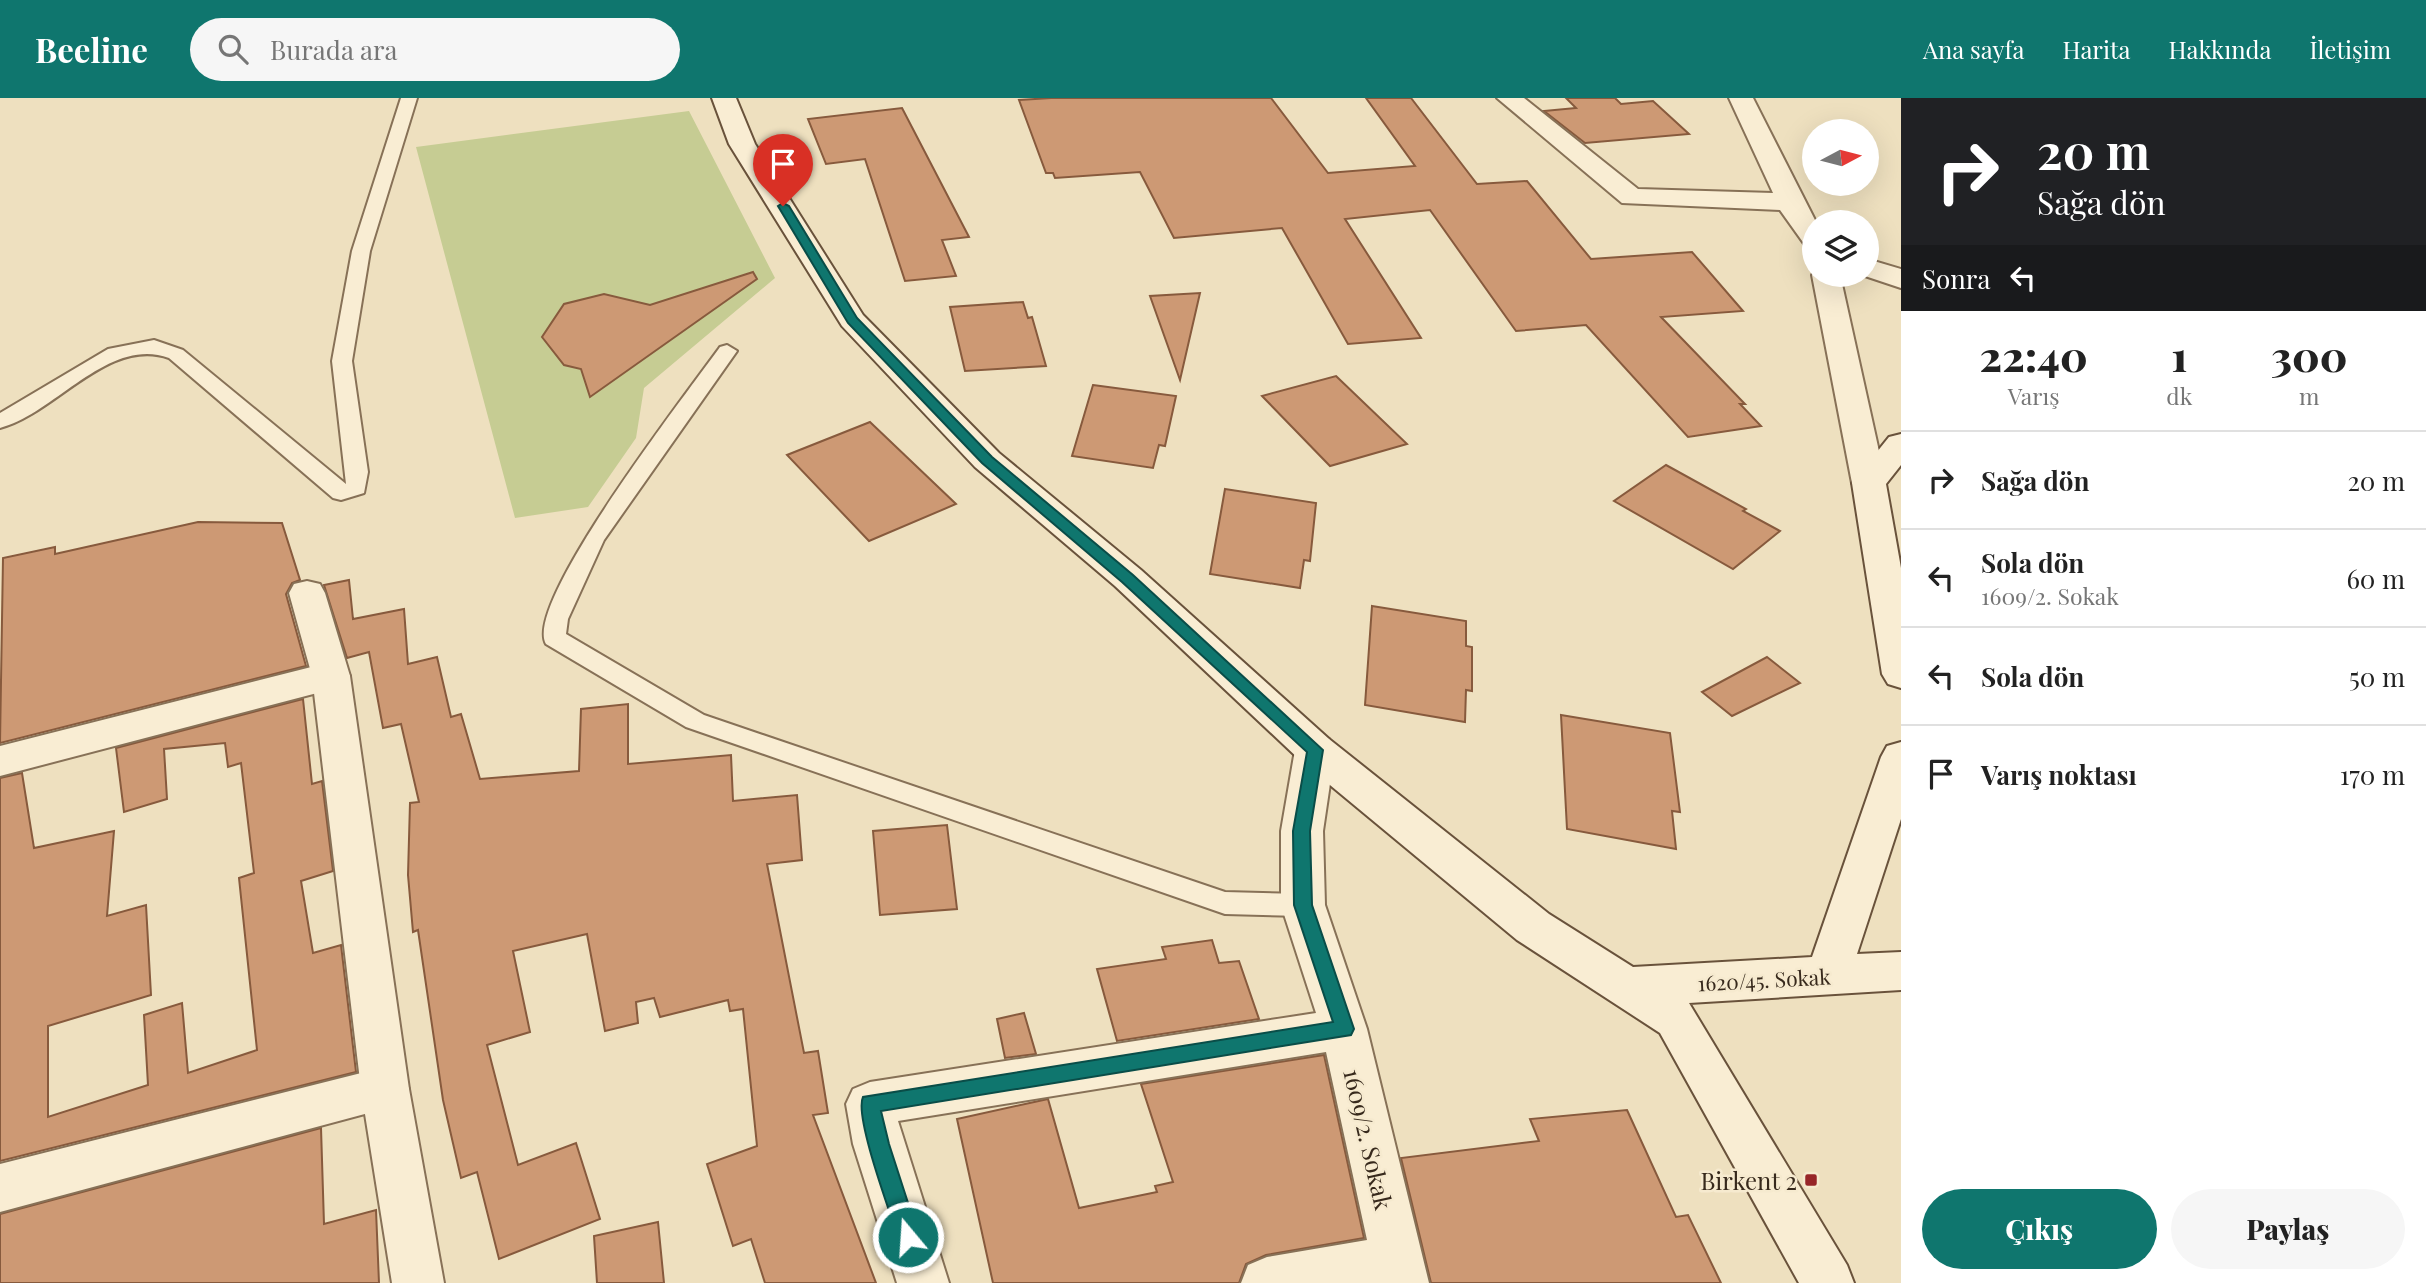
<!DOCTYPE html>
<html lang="tr">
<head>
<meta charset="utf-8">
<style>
  :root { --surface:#fff; --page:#f6f6f6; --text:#222; --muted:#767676; --line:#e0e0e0; --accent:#0f766e }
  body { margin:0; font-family:"Playfair Display",serif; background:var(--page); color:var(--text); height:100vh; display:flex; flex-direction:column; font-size:26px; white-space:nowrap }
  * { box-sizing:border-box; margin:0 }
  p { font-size:23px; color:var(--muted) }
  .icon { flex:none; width:38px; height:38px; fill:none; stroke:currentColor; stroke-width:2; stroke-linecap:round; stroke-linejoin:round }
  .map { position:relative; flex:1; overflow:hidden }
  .side { display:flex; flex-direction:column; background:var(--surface); width:525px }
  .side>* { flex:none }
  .hud { background:#202124; color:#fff; overflow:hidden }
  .needle { width:46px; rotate:83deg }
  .controls { position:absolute; left:1802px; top:21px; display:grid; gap:14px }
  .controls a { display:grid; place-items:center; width:77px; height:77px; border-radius:50%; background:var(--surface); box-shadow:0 7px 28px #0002; font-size:35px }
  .pin { position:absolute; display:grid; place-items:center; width:60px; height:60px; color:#fff; margin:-72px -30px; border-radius:50% 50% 50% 0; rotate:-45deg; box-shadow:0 0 7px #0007 }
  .pin .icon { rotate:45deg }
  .me { position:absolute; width:77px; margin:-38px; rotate:342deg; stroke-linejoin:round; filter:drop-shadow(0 0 5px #0008) }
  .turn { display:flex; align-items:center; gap:24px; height:147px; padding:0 21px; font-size:32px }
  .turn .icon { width:91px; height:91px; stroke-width:2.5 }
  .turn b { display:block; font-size:49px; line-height:60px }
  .then { display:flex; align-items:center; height:66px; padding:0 21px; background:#0003; gap:14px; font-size:26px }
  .eta { display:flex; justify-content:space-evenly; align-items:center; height:119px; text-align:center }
  .eta b { font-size:42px; font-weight:800; line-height:49px }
  .primary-button { display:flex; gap:14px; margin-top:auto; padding:14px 21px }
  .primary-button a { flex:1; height:80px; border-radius:42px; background:var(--accent); color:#fff; font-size:28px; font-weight:800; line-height:80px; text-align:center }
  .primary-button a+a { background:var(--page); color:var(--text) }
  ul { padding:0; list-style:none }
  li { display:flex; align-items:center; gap:21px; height:98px; padding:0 21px; border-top:2px solid var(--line) }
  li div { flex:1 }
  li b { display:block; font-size:26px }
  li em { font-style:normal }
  header { display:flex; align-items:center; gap:42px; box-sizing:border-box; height:98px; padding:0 35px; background:var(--accent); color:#fff }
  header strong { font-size:33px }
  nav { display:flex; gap:38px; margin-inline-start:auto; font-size:24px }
  .search { width:490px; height:63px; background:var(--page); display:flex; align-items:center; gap:18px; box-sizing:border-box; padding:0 24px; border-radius:38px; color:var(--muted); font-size:26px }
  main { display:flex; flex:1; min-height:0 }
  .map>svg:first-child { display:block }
  .green { fill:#c6cc93 }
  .building { fill:#cd9974; stroke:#875a3d; stroke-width:2 }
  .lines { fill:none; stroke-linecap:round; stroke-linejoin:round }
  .service-casing { stroke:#877157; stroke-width:4 }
  .minor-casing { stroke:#877157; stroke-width:4 }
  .tertiary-casing { stroke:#877157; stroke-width:4 }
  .secondary-casing { stroke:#69523b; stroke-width:4 }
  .service { fill:#f9edd3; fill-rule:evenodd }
  .minor { fill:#f9edd3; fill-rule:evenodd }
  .tertiary { fill:#f9edd3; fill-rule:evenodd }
  .secondary { fill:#f9edd3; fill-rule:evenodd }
  .route { fill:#0f766e; stroke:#0a4d48; stroke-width:2 }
  .poi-dot { fill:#972628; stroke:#f6eacf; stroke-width:2.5 }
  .labels { text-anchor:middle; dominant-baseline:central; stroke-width:5; stroke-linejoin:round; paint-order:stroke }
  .street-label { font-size:21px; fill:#37291c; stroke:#f6eacf }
  .near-street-label { font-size:24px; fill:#37291c; stroke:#f6eacf }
  .near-poi-label { font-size:24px; fill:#37291c; stroke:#f6eacf; text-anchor:end }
</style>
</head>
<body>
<header>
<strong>Beeline</strong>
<div class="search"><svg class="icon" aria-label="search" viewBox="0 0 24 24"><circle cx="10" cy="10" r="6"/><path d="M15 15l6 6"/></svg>Burada ara</div>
<nav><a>Ana sayfa</a><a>Harita</a><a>Hakkında</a><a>İletişim</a></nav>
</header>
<main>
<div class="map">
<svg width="1901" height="1185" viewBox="0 0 1901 1185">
  <rect width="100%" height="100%" fill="#eee0bf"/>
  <path class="green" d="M689 13 775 180 644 290 636 340 588 409 515 420 416 49Z"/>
  <g class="building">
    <path d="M1051 0H1271L1328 75 1415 68 1366 0H1411L1477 86 1527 83 1591 161 1692 154 1743 213 1661 219 1745 306H1740L1761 328 1688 339 1586 227 1516 233 1430 112 1345 121 1421 240 1348 246 1282 130 1174 140 1140 74 1055 80 1053 75H1046L1019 2Z"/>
    <path d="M1566 0H1615L1621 6 1653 3 1689 36 1585 45 1544 13 1576 10Z"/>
    <path d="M902 10 969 139 942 142 956 178 905 183 865 61 826 66 808 21Z"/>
    <path d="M753 174 757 181 590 299 581 271 564 267 542 239 564 206 604 196 650 207Z"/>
    <path d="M1200 195 1180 282 1150 198Z"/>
    <path d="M1023 204 1028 220 1032 219 1046 268 965 273 950 209Z"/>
    <path d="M1336 278 1407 346 1330 368 1262 298Z"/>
    <path d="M1093 287 1176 298 1165 348 1159 347 1153 370 1072 358Z"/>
    <path d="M870 324 956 406 869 443 787 357Z"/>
    <path d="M1666 367 1746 411 1743 413 1780 433 1733 471 1614 403Z"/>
    <path d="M1225 391 1316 405 1310 463 1304 462 1300 490 1210 476Z"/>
    <path d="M198 424 282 425 300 482 292 485 286 496 306 568 0 645 3 460 55 449V456Z"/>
    <path d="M349 482 353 521 404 511 408 566 437 559 451 619 461 616 480 681 579 673 581 611 628 606V666L731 657 733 703 797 697 802 762 767 766 804 955 818 953 828 1015 813 1017 876 1185H765L751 1141 733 1148 707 1066 757 1048 743 911 730 913 728 902 660 919 654 900 636 904 638 925 605 933 587 836 513 853 530 934 487 947 518 1067 576 1045 600 1121 499 1161 477 1074 461 1080 443 1002 418 832 413 834 408 777 410 705 419 704 401 626 383 630 369 554 347 560 324 487Z"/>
    <path d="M1372 508 1466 523V548L1472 549V593L1466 592 1465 624 1365 607Z"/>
    <path d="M1767 559 1800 585 1732 618 1702 594Z"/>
    <path d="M303 601 312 686 322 683 333 773 301 783 313 855 341 847 356 974 0 1063V680L22 675 34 750 114 733 107 818 146 807 151 897 48 928V1019L148 987 144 917 182 905 188 975 257 952 239 780 254 775 241 665 228 669 225 645 164 651 167 701 124 714 116 650Z"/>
    <path d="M1561 617 1670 635 1680 714 1672 713 1676 751 1567 731Z"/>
    <path d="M947 727 957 811 880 817 873 733Z"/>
    <path d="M1212 842 1219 865 1239 863 1259 921 1117 943 1097 871 1166 861 1162 849Z"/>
    <path d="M1024 915 1036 956 1005 960 997 921Z"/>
    <path d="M1324 957 1364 1140 1266 1157 1246 1166 1239 1185H993L957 1021 1048 1001 1079 1110 1157 1094 1155 1088 1173 1084 1141 986Z"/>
    <path d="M1627 1012 1676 1119 1688 1117 1721 1185H1431L1401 1060 1539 1043 1530 1021Z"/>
    <path d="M321 1030 324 1126 376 1112 379 1185H0V1116Z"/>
    <path d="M658 1124 664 1185H597L594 1138Z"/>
  </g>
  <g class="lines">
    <defs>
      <g id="service">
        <path d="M401 0H417L370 153 352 263 368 374 364 395 341 402 333 400 169 260C108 238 55 316 0 330V315L108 251 154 242 183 252 346 386 332 263 352 153Z"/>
        <path d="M727 247 737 253 604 442 568 521 566 536 704 617 1225 794 1303 796 1313 799 1317 807 1313 815 1303 818 1225 816 686 629 546 546C522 506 691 290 720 249Z"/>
      </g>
      <g id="minor">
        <path d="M1497 0H1524L1638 91 1773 95 1729 0H1753L1816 124 1815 149 1805 147 1780 112 1622 105Z"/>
        <path d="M1867 161 1901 171V190L1862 177H1867Z"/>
        <path d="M1815 173V177H1840L1886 385 1881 392 1869 396 1857 392 1852 385 1812 177Z"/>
        <path d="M331 564 344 568 350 578 344 588 0 678V648Z"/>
        <path d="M1315 637 1329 641 1335 652 1323 733 1325 807 1367 931 1429 1185H1241L1248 1167 1267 1159 1367 1142 1326 954 898 1023 949 1185H897L853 1046 846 1006 853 991 870 984 1316 915 1281 807V733L1295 652 1301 641Z"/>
        <path d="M385 969 402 976 409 991 402 1006 0 1114V1066Z"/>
      </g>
      <path id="tertiary" d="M307 483 320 486 325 495 350 578 409 991 444 1185H392L361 991 312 578 289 495 294 486Z"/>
      <g id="secondary">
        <path d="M712 0H736L755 46 863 217 999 355 1141 472 1329 641 1549 816 1633 869 1812 859 1881 659 1887 648 1901 644V721L1857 856 1901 854V892L1689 905 1847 1167 1854 1185H1799L1660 935 1517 842 1301 663 1115 488 975 369 842 228 729 46Z"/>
        <path d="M1901 336V367L1886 386 1901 470V590L1888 586 1882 576 1852 385 1889 339Z"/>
      </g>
    </defs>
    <use href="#service" class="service-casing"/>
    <use href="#minor" class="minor-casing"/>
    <use href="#tertiary" class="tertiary-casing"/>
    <use href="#secondary" class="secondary-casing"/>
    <use href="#service" class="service"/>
    <use href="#minor" class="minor"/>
    <use href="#tertiary" class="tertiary"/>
    <use href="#secondary" class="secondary"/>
  </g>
  <path class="route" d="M783 105 789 108 857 220 992 359 1133 477 1323 652 1310 733 1312 807 1354 931 1351 937 881 1013 889 1046 919 1139 916 1146 908 1149 901 1146 898 1139C890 1114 854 1018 863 999L1333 924 1294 807 1293 733 1307 654 1122 484 982 365 848 225 778 108Z"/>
  <rect class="poi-dot" x="1804" y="1075" width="14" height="14" rx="3.5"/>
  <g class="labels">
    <g class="street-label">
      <text transform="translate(1764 881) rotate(-3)">1620/45. Sokak</text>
    </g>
    <g class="near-street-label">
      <text transform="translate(1369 1041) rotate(77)">1609/2. Sokak</text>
    </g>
    <g class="near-poi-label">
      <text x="1797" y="1082">Birkent 2</text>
    </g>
  </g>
</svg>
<div class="controls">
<a><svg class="needle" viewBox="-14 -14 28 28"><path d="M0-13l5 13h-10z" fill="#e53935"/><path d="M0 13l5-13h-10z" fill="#767676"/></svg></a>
<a><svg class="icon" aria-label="layers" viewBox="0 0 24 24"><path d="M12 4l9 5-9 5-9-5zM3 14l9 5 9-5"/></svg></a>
</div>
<div class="pin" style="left:783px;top:108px;background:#d93025"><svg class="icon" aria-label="arrive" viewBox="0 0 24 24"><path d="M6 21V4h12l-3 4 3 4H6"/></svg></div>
<svg class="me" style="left:908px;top:1139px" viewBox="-20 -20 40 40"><circle r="17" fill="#0f766e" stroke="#fff" stroke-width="3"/><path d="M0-11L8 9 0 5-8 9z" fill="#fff"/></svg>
</div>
<section class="side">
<div class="hud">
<div class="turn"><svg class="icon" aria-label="right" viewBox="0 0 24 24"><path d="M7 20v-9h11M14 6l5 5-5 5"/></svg><div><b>20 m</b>Sağa dön</div></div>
<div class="then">Sonra<svg class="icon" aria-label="left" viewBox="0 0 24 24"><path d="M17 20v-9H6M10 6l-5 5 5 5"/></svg></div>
</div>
<div class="eta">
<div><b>22:40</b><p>Varış</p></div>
<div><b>1</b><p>dk</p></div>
<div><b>300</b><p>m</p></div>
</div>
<ul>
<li><svg class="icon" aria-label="right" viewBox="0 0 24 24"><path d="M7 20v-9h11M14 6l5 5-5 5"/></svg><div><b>Sağa dön</b></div><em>20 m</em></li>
<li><svg class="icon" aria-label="left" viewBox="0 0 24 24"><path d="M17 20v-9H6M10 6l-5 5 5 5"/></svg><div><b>Sola dön</b><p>1609/2. Sokak</p></div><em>60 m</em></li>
<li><svg class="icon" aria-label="left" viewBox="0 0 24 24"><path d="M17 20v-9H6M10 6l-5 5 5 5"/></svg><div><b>Sola dön</b></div><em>50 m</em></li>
<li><svg class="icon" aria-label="arrive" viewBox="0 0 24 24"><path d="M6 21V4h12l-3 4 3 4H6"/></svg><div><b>Varış noktası</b></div><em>170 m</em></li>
</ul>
<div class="primary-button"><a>Çıkış</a><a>Paylaş</a></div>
</section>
</main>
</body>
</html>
